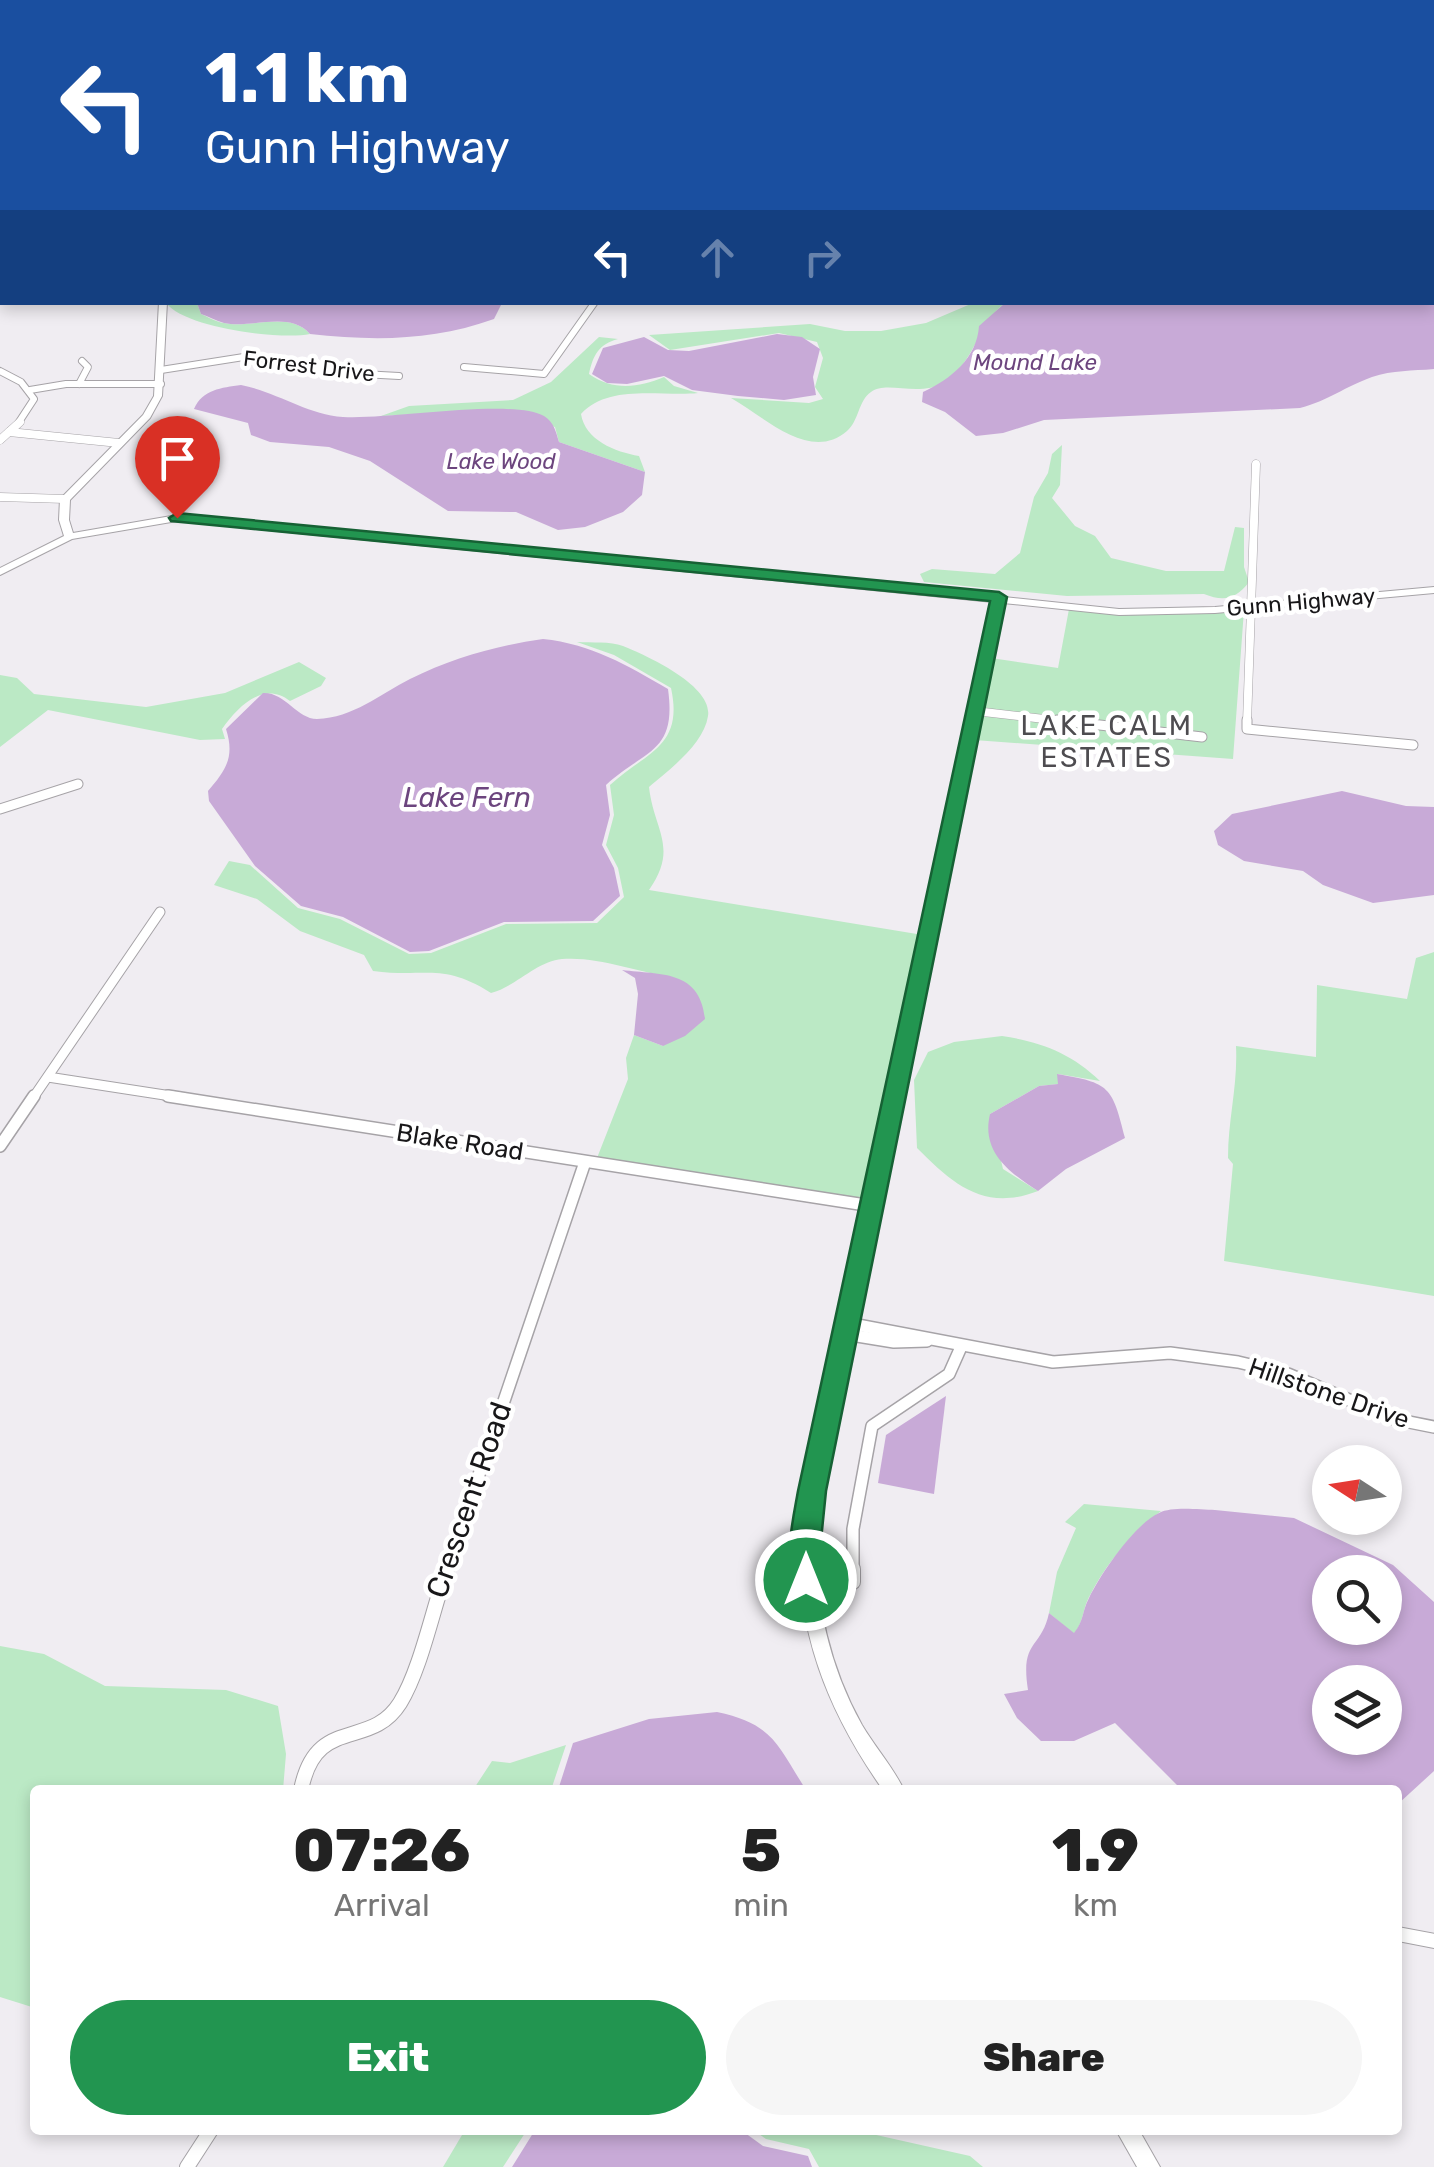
<!DOCTYPE html>
<html lang="en">
<head>
<meta charset="utf-8">
<style>
  :root { --surface:#fff; --page:#f6f6f6; --text:#222; --muted:#767676; --accent:#229550 }
  body { margin:0; font-family:Rubik,sans-serif; background:var(--page); color:var(--text); height:100vh; display:flex; flex-direction:column; font-size:38px; white-space:nowrap }
  * { box-sizing:border-box; margin:0 }
  p { font-size:32px; color:var(--muted) }
  .icon { flex:none; width:55px; height:55px; fill:none; stroke:currentColor; stroke-width:2; stroke-linecap:round; stroke-linejoin:round }
  .map { position:relative; flex:1; overflow:hidden }
  .drawer { position:absolute; left:30px; top:1785px; width:1372px; height:350px; display:flex; flex-direction:column; background:var(--surface); border-radius:10px; box-shadow:0 5px 15px #0003 }
  .drawer>* { flex:none }
  .guide { position:absolute; left:0px; top:0px; width:1435px; height:305px; box-shadow:0 5px 15px #0003; background:#1a4fa0; color:#fff; overflow:hidden }
  .needle { width:65px; rotate:282deg }
  .fabs { position:absolute; left:1312px; top:1445px; display:grid; gap:20px }
  .fabs a { display:grid; place-items:center; width:90px; height:90px; border-radius:50%; background:var(--surface); box-shadow:0 5px 15px #0003; font-size:50px }
  .pin { position:absolute; display:grid; place-items:center; width:85px; height:85px; color:#fff; margin:-102px -42px; border-radius:50% 50% 50% 0; rotate:-45deg; box-shadow:0 0 10px #0007 }
  .pin .icon { rotate:45deg }
  .me { position:absolute; width:110px; margin:-55px; rotate:0deg; stroke-linejoin:round; filter:drop-shadow(0 0 8px #0008) }
  .turn { display:flex; align-items:center; gap:35px; height:210px; padding:0 40px; font-size:45px }
  .turn .icon { width:130px; height:130px; stroke-width:2.5 }
  .turn b { display:block; font-size:70px; line-height:85px }
  .lanes { display:flex; align-items:center; height:95px; padding:0 40px; background:#0003; justify-content:center; gap:50px; direction:ltr }
  .lanes .off { opacity:.35 }
  .eta { display:flex; justify-content:space-evenly; align-items:center; height:170px; text-align:center }
  .eta b { font-size:60px; font-weight:800; line-height:70px }
  .action { display:flex; gap:20px; margin-top:auto; padding:20px 40px }
  .action a { flex:1; height:115px; border-radius:60px; background:var(--accent); color:#fff; font-size:40px; font-weight:800; line-height:115px; text-align:center }
  .action a+a { background:var(--page); color:var(--text) }
  .map>svg:first-child { display:block }
  .green { fill:#bbe9c5 }
  .water { fill:#c8aad7; fill-rule:evenodd }
  .lines { fill:none; stroke-linecap:round; stroke-linejoin:round }
  .minor-far5-casing { stroke:#a6a3a7; stroke-width:6 }
  .minor-far4-casing { stroke:#a6a3a7; stroke-width:8 }
  .minor-far3-casing { stroke:#a6a3a7; stroke-width:9 }
  .minor-far2-casing { stroke:#a6a3a7; stroke-width:11 }
  .minor-far1-casing { stroke:#a6a3a7; stroke-width:14 }
  .minor-casing { stroke:#a6a3a7; stroke-width:16 }
  .secondary-casing { stroke:#a6a3a7; stroke-width:2 }
  .minor-far5 { stroke:#fff; stroke-width:5 }
  .minor-far4 { stroke:#fff; stroke-width:6 }
  .minor-far3 { stroke:#fff; stroke-width:8 }
  .minor-far2 { stroke:#fff; stroke-width:9 }
  .minor-far1 { stroke:#fff; stroke-width:11 }
  .minor { stroke:#fff; stroke-width:14 }
  .secondary { fill:#fff; fill-rule:evenodd }
  .route { fill:#229550; stroke:#166134; stroke-width:2.5 }
  .labels { text-anchor:middle; dominant-baseline:central; stroke-width:9; stroke-linejoin:round; paint-order:stroke }
  .far-water-label { font-size:22px; font-style:italic; fill:#6c457e; stroke:#fff }
  .far-street-label { font-size:22px; fill:#181719; stroke:#fff }
  .street-label { font-size:25px; fill:#181719; stroke:#fff }
  .neighbourhood-label { font-size:28px; letter-spacing:2.5px; fill:#4e4c50; stroke:#fff }
  .water-label { font-size:28px; font-style:italic; fill:#6c457e; stroke:#fff }
  .near-street-label { font-size:30px; fill:#181719; stroke:#fff }
</style>
</head>
<body>
<div class="map">
<svg width="1434" height="2167" viewBox="0 0 1434 2167">
  <rect width="100%" height="100%" fill="#f0edf2"/>
  <g class="green">
    <path d="M538 0H1434V105L1432 2Z"/>
    <path d="M166 303H197L201 314C208 317 216 322 224 323 252 329 289 310 310 334 280 340 185 328 166 303Z"/>
    <path d="M973 303H1005C979 322 974 363 945 382 919 398 887 380 871 392 858 401 859 421 847 431 810 463 765 417 731 398L809 403 823 399 815 387 823 358 817 342 779 333 670 350 649 335 810 324 845 331H881L926 323Z"/>
    <path d="M599 337 618 339C599 344 593 355 589 374 613 391 638 388 664 377L674 386 698 393C662 397 609 383 581 414 585 440 615 452 639 456L645 472 559 442 555 427 498 410 381 416 409 406 513 400 551 382Z"/>
    <path d="M1062 445 1060 485 1052 498 1075 526 1095 536 1111 558 1166 571H1224L1235 527 1244 528V567L1249 582C1236 599 1224 602 1204 594L1067 596 924 582 920 574 932 569 995 574 1020 553 1034 497 1048 473 1052 454Z"/>
    <path d="M1069 609 1151 614 1244 610 1233 759 974 740 979 714 1206 739V735L980 710 991 658 1058 668Z"/>
    <path d="M577 642C592 643 610 641 623 646 648 656 713 686 708 716 704 744 669 770 649 787 654 831 679 847 649 890L923 935 861 1200 597 1158 628 1079 626 1058 634 1035 663 1046 672 977C637 972 597 956 562 959 537 961 515 987 491 993 442 962 425 978 373 971L364 955 300 931 257 899 214 885 229 861 250 865 298 908 340 919 409 954 431 953 506 924 597 923 624 897 618 868 606 845 614 815 610 785C646 752 684 747 671 688L614 655Z"/>
    <path d="M299 662 326 678 321 686 290 701C264 681 239 705 222 729L225 739 200 740 48 710 0 747V675L17 678 34 694 146 707 225 693Z"/>
    <path d="M1434 952V1296L1224 1261 1233 1164 1228 1158C1228 1119 1238 1085 1236 1046L1316 1057 1317 985 1407 999 1416 958Z"/>
    <path d="M1002 1036C1041 1042 1071 1053 1100 1081L1058 1074 1059 1084 1039 1086 990 1114 1003 1169 1038 1191C984 1212 953 1184 917 1148L914 1080 928 1052 954 1042Z"/>
    <path d="M1084 1504 1161 1511C1131 1535 1106 1563 1089 1597 1082 1611 1084 1621 1074 1634L1049 1613 1057 1572 1076 1528 1065 1522Z"/>
    <path d="M0 1646 44 1654 105 1686 226 1690 278 1706 286 1754 283 1790H35V2008L0 1997Z"/>
    <path d="M566 1745 551 1790H473L492 1761 510 1763Z"/>
    <path d="M465 2130H527L503 2167H443Z"/>
    <path d="M753 2130H854L970 2156 983 2167H819L809 2149 766 2139Z"/>
  </g>
  <g class="water">
    <path d="M1434 242V369C1412 371 1393 370 1372 377 1344 387 1330 400 1300 408L1044 420 1003 433 976 436 945 412 922 402 923 392C951 379 977 358 979 326L1005 303 1432 302Z"/>
    <path d="M197 303V302L502 303 494 319C433 341 374 341 310 334 289 310 252 329 224 323 216 321 208 316 201 314Z"/>
    <path d="M777 334 802 337 820 349 813 377 816 395 784 400 738 396 692 390 664 376 627 384 607 383 592 374 603 348 644 337 668 350 689 351Z"/>
    <path d="M241 385C277 392 306 414 343 417 388 420 512 398 544 416 554 422 556 432 559 442L645 472 642 495 623 512 585 527 558 530 516 512 448 511 370 461 329 447 270 442 251 435 248 423 194 409C203 389 221 388 241 385Z"/>
    <path d="M543 639C591 644 627 665 668 689 677 754 645 749 606 785L610 815 602 845 614 868 620 896 593 921 504 922 429 951 410 952 343 917 301 906 255 866 209 801 208 791C226 770 235 757 226 729L263 693C285 692 297 719 317 719 353 718 380 694 410 679 453 658 495 646 543 639Z"/>
    <path d="M1342 791 1406 806 1434 807V895L1373 903 1323 885 1303 871 1244 861 1218 845 1214 831 1232 814Z"/>
    <path d="M622 970C662 975 700 970 705 1019L685 1036 663 1046 634 1035 638 994 635 978Z"/>
    <path d="M1057 1074C1110 1083 1112 1086 1125 1138L1066 1169 1038 1191C1009 1172 981 1152 990 1114L1039 1086 1058 1084Z"/>
    <path d="M946 1396 934 1494 878 1483 886 1435Z"/>
    <path d="M1215 1510 1294 1518 1393 1565 1434 1602V1771L1398 1804V1790H1182L1115 1723 1074 1741H1041L1017 1718 1004 1694 1028 1690C1020 1639 1041 1650 1049 1613L1074 1633C1084 1621 1082 1611 1089 1598 1101 1573 1135 1524 1159 1513 1173 1506 1200 1510 1215 1510ZM1330 1572H1385V1628H1330ZM1330 1682H1385V1738H1330Z"/>
    <path d="M717 1712C773 1724 777 1744 806 1790H558L573 1743 649 1719Z"/>
    <path d="M535 2130H741L763 2146 808 2156 812 2167H512Z"/>
  </g>
  <g class="lines">
    <defs>
      <path id="minor-far5" d="M94 2 98 0"/>
      <g id="minor-far4">
        <path d="M464 367 544 374 595 302"/>
        <path d="M161 370 250 356 344 373 399 376"/>
        <path d="M0 371 21 382 34 399 17 425"/>
        <path d="M79 384 88 367 82 361"/>
        <path d="M30 390 66 384H161"/>
      </g>
      <g id="minor-far3">
        <path d="M9 432 119 443"/>
        <path d="M0 440 20 422"/>
        <path d="M0 497 65 499"/>
        <path d="M975 711 1079 723"/>
        <path d="M1247 723 1256 464"/>
      </g>
      <g id="minor-far2">
        <path d="M1057 720 1202 737"/>
        <path d="M1247 720V729L1413 745"/>
        <path d="M0 809 78 784"/>
        <path d="M48 1077 184 1098"/>
        <path d="M33 1098 160 912"/>
      </g>
      <g id="minor-far1">
        <path d="M168 1096 872 1206"/>
        <path d="M0 1146 34 1096"/>
        <path d="M847 1323 1053 1362 1170 1353 1238 1362 1288 1374 1394 1419 1434 1427"/>
        <path d="M845 1334 894 1342 927 1341"/>
        <path d="M446 1572 585 1162"/>
        <path d="M853 1572V1529L872 1426 949 1374 961 1347"/>
      </g>
      <g id="minor">
        <path d="M853 1569V1582"/>
        <path d="M301 1790C316 1714 370 1751 400 1703 421 1669 433 1608 447 1569"/>
        <path d="M1398 1934 1434 1941"/>
        <path d="M187 2167 211 2130"/>
      </g>
      <g id="secondary">
        <path d="M531 0H537L535 2H531Z"/>
        <path d="M159 302H167L162 396 150 418 70 500 69 520 73 533 177 515 994 597 999 594 1004 597 1119 609 1215 607 1434 587V593L1215 613 1119 615 1003 603 815 1531C815 1600 828 1664 862 1725 875 1747 893 1767 904 1790H883C825 1707 798 1633 797 1531L993 602 177 521 72 539 0 575V568L64 536 59 520 60 499 143 415 154 396Z"/>
        <path d="M1116 2130H1139L1160 2167H1137Z"/>
      </g>
    </defs>
    <use href="#minor-far5" class="minor-far5-casing"/>
    <use href="#minor-far4" class="minor-far4-casing"/>
    <use href="#minor-far3" class="minor-far3-casing"/>
    <use href="#minor-far2" class="minor-far2-casing"/>
    <use href="#minor-far1" class="minor-far1-casing"/>
    <use href="#minor" class="minor-casing"/>
    <use href="#secondary" class="secondary-casing"/>
    <use href="#minor-far5" class="minor-far5"/>
    <use href="#minor-far4" class="minor-far4"/>
    <use href="#minor-far3" class="minor-far3"/>
    <use href="#minor-far2" class="minor-far2"/>
    <use href="#minor-far1" class="minor-far1"/>
    <use href="#minor" class="minor"/>
    <use href="#secondary" class="secondary"/>
  </g>
  <path class="route" d="M177 513 999 592 1007 597 826 1491 816 1589 806 1593 795 1589C783 1561 793 1520 798 1491L990 601 171 521 169 518Z"/>
  <g class="labels">
    <g class="far-water-label">
      <text x="1035" y="362">Mound Lake</text>
      <text x="501" y="461">Lake Wood</text>
    </g>
    <g class="far-street-label">
      <text transform="translate(309 366) rotate(7)">Forrest Drive</text>
      <text transform="translate(1301 602) rotate(-5)">Gunn Highway</text>
    </g>
    <g class="street-label">
      <text transform="translate(460 1142) rotate(9)">Blake Road</text>
      <text transform="translate(1329 1393) rotate(19)">Hillstone Drive</text>
    </g>
    <g class="neighbourhood-label">
      <text x="1107" y="725">LAKE CALM<tspan x="1107" dy="32">ESTATES</tspan></text>
    </g>
    <g class="water-label">
      <text x="467" y="797">Lake Fern</text>
    </g>
    <g class="near-street-label">
      <text transform="translate(469 1500) rotate(-71)">Crescent Road</text>
    </g>
  </g>
</svg>
<div class="fabs">
<a><svg class="needle" viewBox="-14 -14 28 28"><path d="M0-13l5 13h-10z" fill="#e53935"/><path d="M0 13l5-13h-10z" fill="#767676"/></svg></a>
<a><svg class="icon" aria-label="search" viewBox="0 0 24 24"><circle cx="10" cy="10" r="6"/><path d="M15 15l6 6"/></svg></a>
<a><svg class="icon" aria-label="layers" viewBox="0 0 24 24"><path d="M12 4l9 5-9 5-9-5zM3 14l9 5 9-5"/></svg></a>
</div>
<div class="pin" style="left:177px;top:518px;background:#d93025"><svg class="icon" aria-label="arrive" viewBox="0 0 24 24"><path d="M6 21V4h12l-3 4 3 4H6"/></svg></div>
<svg class="me" style="left:806px;top:1580px" viewBox="-20 -20 40 40"><circle r="17" fill="#229550" stroke="#fff" stroke-width="3"/><path d="M0-11L8 9 0 5-8 9z" fill="#fff"/></svg>
<div class="guide">
<div class="turn"><svg class="icon" aria-label="left" viewBox="0 0 24 24"><path d="M17 20v-9H6M10 6l-5 5 5 5"/></svg><div><b>1.1 km</b>Gunn Highway</div></div>
<div class="lanes"><svg class="icon" aria-label="left" viewBox="0 0 24 24"><path d="M17 20v-9H6M10 6l-5 5 5 5"/></svg><svg class="icon off" aria-label="ahead" viewBox="0 0 24 24"><path d="M12 20V5M6 11l6-6 6 6"/></svg><svg class="icon off" aria-label="right" viewBox="0 0 24 24"><path d="M7 20v-9h11M14 6l5 5-5 5"/></svg></div>
</div>
<section class="drawer">
<div class="eta">
<div><b>07:26</b><p>Arrival</p></div>
<div><b>5</b><p>min</p></div>
<div><b>1.9</b><p>km</p></div>
</div>
<div class="action"><a>Exit</a><a>Share</a></div>
</section>
</div>
</body>
</html>
